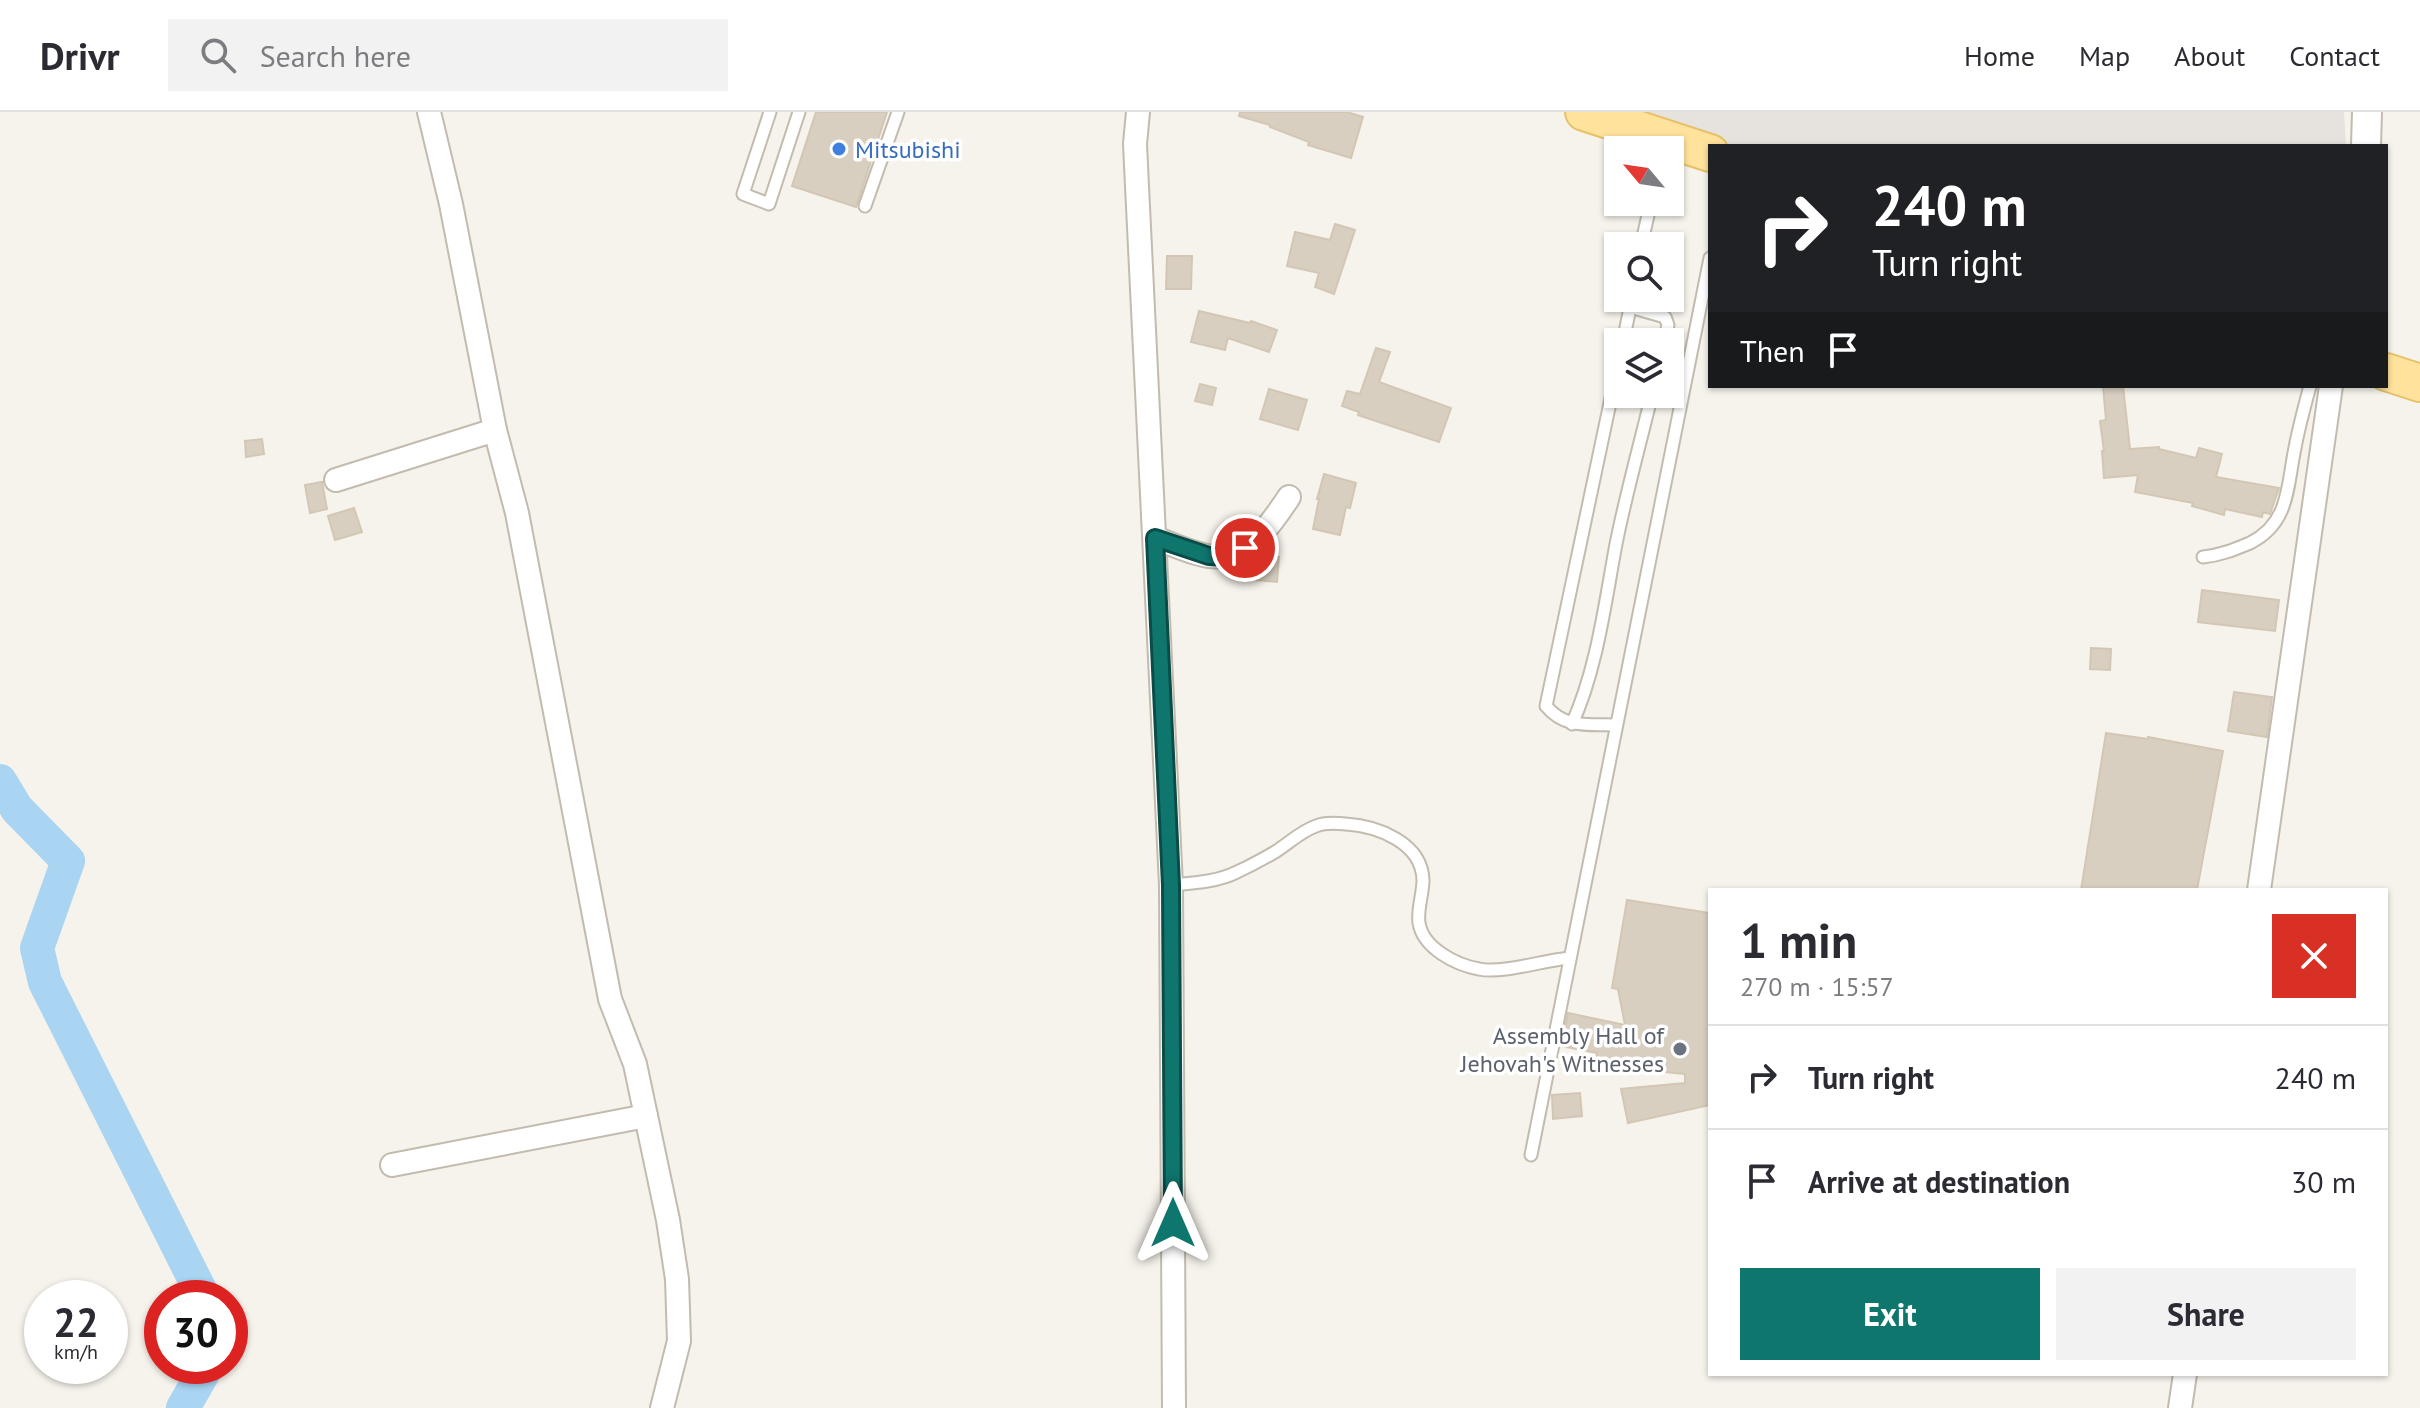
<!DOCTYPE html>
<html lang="en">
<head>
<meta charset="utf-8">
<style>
  :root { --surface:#fff; --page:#f2f2f3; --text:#2b2b33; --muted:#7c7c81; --line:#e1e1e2; --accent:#0f766e }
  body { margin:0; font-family:"PT Sans",sans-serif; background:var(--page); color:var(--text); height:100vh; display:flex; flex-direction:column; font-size:30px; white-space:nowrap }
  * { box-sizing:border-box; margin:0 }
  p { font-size:26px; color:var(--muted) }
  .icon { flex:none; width:44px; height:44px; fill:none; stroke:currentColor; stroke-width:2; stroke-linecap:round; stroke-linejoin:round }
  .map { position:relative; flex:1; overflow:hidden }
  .sheet { position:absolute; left:1708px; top:776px; width:680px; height:488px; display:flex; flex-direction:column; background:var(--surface); border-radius:0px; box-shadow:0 2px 6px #0004 }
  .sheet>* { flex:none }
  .hud { position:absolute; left:1708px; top:32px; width:680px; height:244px; border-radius:0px; box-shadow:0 2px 6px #0004; background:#202124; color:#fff; overflow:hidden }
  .needle { width:52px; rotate:299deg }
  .tools { position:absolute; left:1604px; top:24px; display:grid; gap:16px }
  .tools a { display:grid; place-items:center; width:80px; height:80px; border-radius:0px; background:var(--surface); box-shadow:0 2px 6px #0004; font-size:40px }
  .speed { position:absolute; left:24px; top:1168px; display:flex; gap:16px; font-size:40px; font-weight:700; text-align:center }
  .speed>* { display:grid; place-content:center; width:104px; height:104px; border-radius:50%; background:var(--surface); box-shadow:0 2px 6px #0004; line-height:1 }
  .speed small { font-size:20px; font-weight:400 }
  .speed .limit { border:12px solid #d22; background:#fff; color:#111 }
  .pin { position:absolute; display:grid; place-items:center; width:68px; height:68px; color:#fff; margin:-34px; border:4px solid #fff; border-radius:50%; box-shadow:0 2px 8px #0007 }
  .me { position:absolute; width:88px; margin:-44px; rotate:0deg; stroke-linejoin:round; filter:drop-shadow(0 0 6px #0008) }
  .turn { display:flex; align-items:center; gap:28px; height:168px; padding:0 32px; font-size:36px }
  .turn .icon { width:104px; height:104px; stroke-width:2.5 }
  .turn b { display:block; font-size:56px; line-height:68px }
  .then { display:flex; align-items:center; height:76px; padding:0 32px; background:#0003; gap:16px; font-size:30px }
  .round { display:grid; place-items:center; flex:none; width:84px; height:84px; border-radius:0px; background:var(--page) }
  .headline { display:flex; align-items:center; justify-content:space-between; height:136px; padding:0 32px }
  h1 { font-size:48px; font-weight:700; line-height:60px }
  .action { display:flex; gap:16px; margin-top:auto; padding:16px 32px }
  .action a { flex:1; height:92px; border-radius:0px; background:var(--accent); color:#fff; font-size:32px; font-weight:700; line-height:92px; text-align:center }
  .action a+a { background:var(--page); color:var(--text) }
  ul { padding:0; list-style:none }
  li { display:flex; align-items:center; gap:24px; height:104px; padding:0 32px; border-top:2px solid var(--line) }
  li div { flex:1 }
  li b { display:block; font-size:30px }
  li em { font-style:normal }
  header { display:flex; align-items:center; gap:48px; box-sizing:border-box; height:112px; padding:0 40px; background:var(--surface); border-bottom:2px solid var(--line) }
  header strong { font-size:38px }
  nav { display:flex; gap:44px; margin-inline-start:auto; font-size:28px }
  .search { width:560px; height:72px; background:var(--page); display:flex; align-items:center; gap:20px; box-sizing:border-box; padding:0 28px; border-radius:0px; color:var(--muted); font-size:30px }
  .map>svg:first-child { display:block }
  .industrial { fill:#e6e2dd }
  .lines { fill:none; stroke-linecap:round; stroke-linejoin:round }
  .river { stroke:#a9d4f2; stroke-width:34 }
  .building { fill:#d8cfc1; stroke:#d3c7b4; stroke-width:2 }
  .service-casing { stroke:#c2bbae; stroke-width:15 }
  .minor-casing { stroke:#c2bbae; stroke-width:26 }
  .tertiary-casing { stroke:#c2bbae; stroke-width:32 }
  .primary-casing { stroke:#e6c16a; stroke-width:40 }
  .service { stroke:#fff; stroke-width:11 }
  .minor { stroke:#fff; stroke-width:22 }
  .tertiary { stroke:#fff; stroke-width:28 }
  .primary { stroke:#ffe39c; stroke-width:36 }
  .route-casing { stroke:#0a4d48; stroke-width:20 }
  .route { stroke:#0f766e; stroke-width:14 }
  .shop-dot { fill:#3f7fe0; stroke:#fff; stroke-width:3 }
  .worship-dot { fill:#6b7280; stroke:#fff; stroke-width:3 }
  .labels { text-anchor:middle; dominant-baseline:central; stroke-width:7; stroke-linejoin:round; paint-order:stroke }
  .shop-label { font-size:24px; fill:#366cbe; stroke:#fff; text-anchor:start }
  .worship-label { font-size:24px; fill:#5b616d; stroke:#fff; text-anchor:end }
</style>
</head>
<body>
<header>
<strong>Drivr</strong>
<div class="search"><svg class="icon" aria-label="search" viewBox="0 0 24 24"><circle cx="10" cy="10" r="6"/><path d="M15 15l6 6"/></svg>Search here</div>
<nav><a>Home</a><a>Map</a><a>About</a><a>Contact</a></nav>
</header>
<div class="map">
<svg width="2420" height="1296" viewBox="0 0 2420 1296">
  <rect width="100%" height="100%" fill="#f6f3ec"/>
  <path class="industrial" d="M1594 0H2344L2346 34H1710Z"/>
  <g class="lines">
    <g class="river">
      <path d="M0 669 17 697 68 749 37 836 45 870 204 1186"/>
      <path d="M183 1296 207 1254"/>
    </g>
  </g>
  <g class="building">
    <path d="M816 0H887L856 95 792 74Z"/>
    <path d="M1240 0H1347L1363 5 1351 46 1308 33 1309 30 1270 15V13L1239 4Z"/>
    <path d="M1335 112 1355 118 1334 182 1315 175 1319 161 1287 154 1295 120 1330 128Z"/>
    <path d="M1167 144H1192L1191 177H1166Z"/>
    <path d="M1199 199 1250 211 1251 209 1277 218 1269 240 1228 226 1225 238 1191 230Z"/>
    <path d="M1376 236 1390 240 1379 270 1451 296 1439 330 1358 303 1359 300 1342 294 1347 279 1360 282Z"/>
    <path d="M1200 272 1216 276 1212 293 1195 289Z"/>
    <path d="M2103 274H2123L2130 337 2159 335V337L2196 346 2199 336 2222 342 2216 365 2279 376 2270 402 2263 400 2262 405 2225 397 2224 403 2192 394 2193 391 2135 380 2138 363 2104 366 2102 339H2104L2100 309 2106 308Z"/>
    <path d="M1269 277 1307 288 1298 318 1260 307Z"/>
    <path d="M262 327 264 342 246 345 245 329Z"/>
    <path d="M1324 362 1356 371 1350 396 1346 395 1340 423 1313 417 1319 387H1317Z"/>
    <path d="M322 370 327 397 310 401 305 373Z"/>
    <path d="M354 396 362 420 335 428 328 404Z"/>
    <path d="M1259 443 1279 445 1277 470 1257 468Z"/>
    <path d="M2202 478 2279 488 2275 519 2198 510Z"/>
    <path d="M2091 536 2111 537 2110 558 2090 557Z"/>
    <path d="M2234 580 2272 585 2267 625 2228 619Z"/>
    <path d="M2106 621 2148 627V625L2223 639 2197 778H2081Z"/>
    <path d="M1627 788 1710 801V993L1628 1011 1621 977 1685 971V962L1595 953 1597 941 1561 934 1568 901 1625 913 1618 877 1612 876Z"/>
    <path d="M1580 981 1582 1004 1553 1007 1552 983Z"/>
  </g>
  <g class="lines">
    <defs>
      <g id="service">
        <path d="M770 0 743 82 769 92 799 0"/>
        <path d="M865 94 898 0"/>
        <path d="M1641 134 1651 90"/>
        <path d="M1630 195 1665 205 1668 213 1664 230"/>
        <path d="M1623 230 1632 186"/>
        <path d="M2203 445C2221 443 2233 438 2250 431 2288 412 2287 378 2294 341 2298 318 2304 296 2310 274"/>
        <path d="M1572 612C1597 557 1605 491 1616 432 1626 382 1640 332 1652 282"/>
        <path d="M1616 613C1588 612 1565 617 1546 594L1618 253"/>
        <path d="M1171 773C1193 771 1217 770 1237 760 1250 754 1263 747 1275 740 1288 732 1301 719 1316 714 1325 710 1337 711 1346 712 1378 714 1422 731 1423 768 1423 782 1417 797 1419 811 1423 836 1456 853 1479 857 1503 862 1544 848 1570 846"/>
        <path d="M1531 1043 1710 146"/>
      </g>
      <g id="minor">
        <path d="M429 0 451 92 495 318 517 401 610 887 635 952 668 1108 677 1167 679 1229 662 1296"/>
        <path d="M1138 0 1135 32 1137 74 1171 773 1174 1296"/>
        <path d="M336 368 495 318"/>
        <path d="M1155 426C1172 432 1190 441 1208 444 1247 450 1271 412 1289 385"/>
        <path d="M2259 778 2331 274"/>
        <path d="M392 1053 646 1004"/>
        <path d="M2180 1296 2185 1262"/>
      </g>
      <path id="tertiary" d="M2366 34 2367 0"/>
      <g id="primary">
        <path d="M1584 0 1710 41"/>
        <path d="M2386 260 2420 271"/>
      </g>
    </defs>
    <use href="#service" class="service-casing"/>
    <use href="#minor" class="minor-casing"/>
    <use href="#tertiary" class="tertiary-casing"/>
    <use href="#primary" class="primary-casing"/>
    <use href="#service" class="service"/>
    <use href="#minor" class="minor"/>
    <use href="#tertiary" class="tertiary"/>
    <use href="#primary" class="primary"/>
  </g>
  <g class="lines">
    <defs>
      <path id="route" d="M1173 1111 1171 773 1155 426 1209 444 1226 445 1245 436"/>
    </defs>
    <use href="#route" class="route-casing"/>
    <use href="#route" class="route"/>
  </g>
  <circle class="shop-dot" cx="839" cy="37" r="8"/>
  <circle class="worship-dot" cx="1680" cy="937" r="8"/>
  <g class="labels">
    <g class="shop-label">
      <text x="855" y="37">Mitsubishi</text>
    </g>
    <g class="worship-label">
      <text x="1664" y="923">Assembly Hall of<tspan x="1664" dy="28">Jehovah's Witnesses</tspan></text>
    </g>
  </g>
</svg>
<div class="tools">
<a><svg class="needle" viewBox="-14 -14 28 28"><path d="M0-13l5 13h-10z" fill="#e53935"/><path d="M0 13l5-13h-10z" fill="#7c7c81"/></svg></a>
<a><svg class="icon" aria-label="search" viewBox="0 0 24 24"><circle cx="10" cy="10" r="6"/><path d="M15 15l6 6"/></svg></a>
<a><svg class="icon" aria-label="layers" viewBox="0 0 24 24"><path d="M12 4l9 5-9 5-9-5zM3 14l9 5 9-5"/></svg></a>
</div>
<div class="speed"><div>22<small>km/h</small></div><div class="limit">30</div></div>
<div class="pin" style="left:1245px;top:436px;background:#d93025"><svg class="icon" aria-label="arrive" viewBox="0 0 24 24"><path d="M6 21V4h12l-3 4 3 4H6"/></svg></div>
<svg class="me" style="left:1173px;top:1111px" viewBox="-20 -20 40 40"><path d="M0-17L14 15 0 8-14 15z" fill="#0f766e" stroke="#fff" stroke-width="4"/></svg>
<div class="hud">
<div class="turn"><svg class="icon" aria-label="right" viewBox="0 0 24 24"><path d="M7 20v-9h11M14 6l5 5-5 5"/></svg><div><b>240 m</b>Turn right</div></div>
<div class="then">Then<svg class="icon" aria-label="arrive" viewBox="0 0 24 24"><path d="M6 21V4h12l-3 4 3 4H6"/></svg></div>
</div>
<section class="sheet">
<div class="headline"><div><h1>1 min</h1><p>270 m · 15:57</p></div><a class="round" style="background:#d93025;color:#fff"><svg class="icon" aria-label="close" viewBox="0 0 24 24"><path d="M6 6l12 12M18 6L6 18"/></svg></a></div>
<ul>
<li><svg class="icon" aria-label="right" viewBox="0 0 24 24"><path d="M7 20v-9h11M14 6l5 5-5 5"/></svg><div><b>Turn right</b></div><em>240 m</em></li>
<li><svg class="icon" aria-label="arrive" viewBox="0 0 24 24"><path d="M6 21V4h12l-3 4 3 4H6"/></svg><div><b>Arrive at destination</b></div><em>30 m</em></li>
</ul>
<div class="action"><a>Exit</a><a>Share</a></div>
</section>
</div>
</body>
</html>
